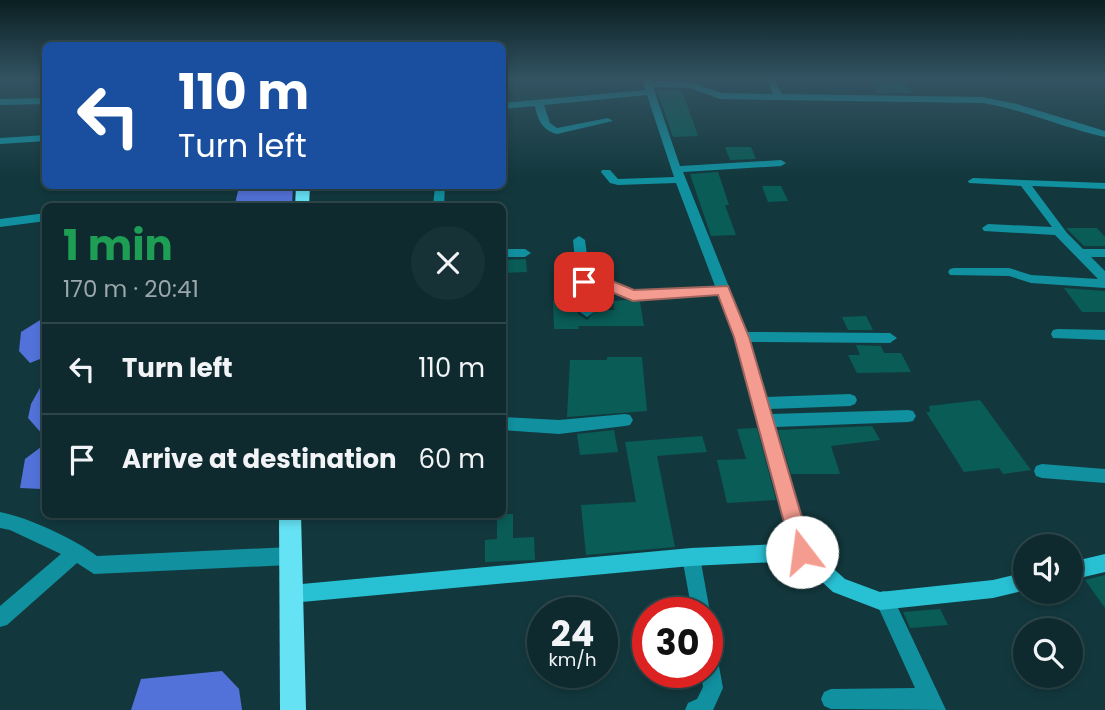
<!DOCTYPE html>
<html lang="en">
<head>
<meta charset="utf-8">
<style>
  :root { --surface:#0e2a2e; --page:#173236; --text:#f1f3f6; --muted:#9ba7aa; --line:#2e464a }
  body { margin:0; font-family:Poppins,sans-serif; background:var(--page); color:var(--text); height:100vh; display:flex; flex-direction:column; font-size:26px; white-space:nowrap }
  * { box-sizing:border-box; margin:0 }
  p { font-size:23px; color:var(--muted) }
  .icon { flex:none; width:38px; height:38px; fill:none; stroke:currentColor; stroke-width:2; stroke-linecap:round; stroke-linejoin:round }
  .map { position:relative; flex:1; overflow:hidden }
  .details { position:absolute; left:42px; top:203px; width:464px; height:315px; display:flex; flex-direction:column; background:var(--surface); border-radius:10px; box-shadow:0 4px 10px #0003,0 0 0 2px var(--line) }
  .details>* { flex:none }
  .top-card { position:absolute; left:42px; top:42px; width:464px; height:147px; border-radius:10px; box-shadow:0 4px 10px #0003,0 0 0 2px var(--line); background:#1a4fa0; color:#fff; overflow:hidden }
  .controls { position:absolute; left:1013px; top:534px; display:grid; gap:14px }
  .controls a { display:grid; place-items:center; width:70px; height:70px; border-radius:50%; background:var(--surface); box-shadow:0 4px 10px #0003,0 0 0 2px var(--line); font-size:35px }
  .speed { position:absolute; left:527px; top:597px; display:flex; gap:14px; font-size:35px; font-weight:700; text-align:center }
  .speed>* { display:grid; place-content:center; width:91px; height:91px; border-radius:50%; background:var(--surface); box-shadow:0 4px 10px #0003,0 0 0 2px var(--line); line-height:1 }
  .speed small { font-size:18px; font-weight:400 }
  .speed .limit { border:10px solid #d22; background:#fff; color:#111 }
  .pin { position:absolute; display:grid; place-items:center; width:60px; height:60px; color:#fff; margin:-30px; border-radius:14px; box-shadow:0 4px 10px #0006 }
  .me { position:absolute; width:77px; margin:-38px; rotate:345deg; stroke-linejoin:round; filter:drop-shadow(0 0 5px #0008) }
  .turn { display:flex; align-items:center; gap:24px; height:147px; padding:0 21px; font-size:32px }
  .turn .icon { width:91px; height:91px; stroke-width:2.5 }
  .turn b { display:block; font-size:49px; line-height:60px }
  .round { display:grid; place-items:center; flex:none; width:74px; height:74px; border-radius:37px; background:var(--page) }
  .headline { display:flex; align-items:center; justify-content:space-between; height:119px; padding:0 21px }
  h1 { font-size:42px; font-weight:700; line-height:52px; color:#1e9e55 }
  ul { padding:0; list-style:none }
  li { display:flex; align-items:center; gap:21px; height:91px; padding:0 21px; border-top:2px solid var(--line) }
  li div { flex:1 }
  li b { display:block; font-size:26px }
  li em { font-style:normal }
  .map>svg:first-child { display:block }
  .water { fill:#5272d9 }
  .building { fill:#0a5c57 }
  .lines { fill:none; stroke-linecap:round; stroke-linejoin:round }
  .street { fill:#11909f; fill-rule:evenodd }
  .secondary { fill:#28c0d3; fill-rule:evenodd }
  .primary { fill:#65e2f4; fill-rule:evenodd }
  .route { fill:#f59c90; stroke:#9f655e; stroke-width:2 }
</style>
</head>
<body>
<div class="map">
<svg width="1105" height="710" viewBox="0 0 1105 710">
  <rect width="100%" height="100%" fill="#12383d"/>
  <g class="water">
    <path d="M242 186H293L292 206H238L235 204 238 191Z"/>
    <path d="M45 317V357L30 363 19 351 21 332Z"/>
    <path d="M45 379V434L43 435 28 418 31 404Z"/>
    <path d="M45 444V486L41 489 20 488 25 459Z"/>
    <path d="M222 671 239 689 242 710H131L141 679Z"/>
  </g>
  <g class="building">
    <path d="M869 78H902L912 93H878Z"/>
    <path d="M657 90H682L698 136 673 137Z"/>
    <path d="M725 147H751L756 159 730 160Z"/>
    <path d="M718 172 729 205H725L736 235 711 236 690 174Z"/>
    <path d="M762 186H781L788 201 768 202Z"/>
    <path d="M1066 228H1097L1105 237V246H1084Z"/>
    <path d="M526 259 527 272 505 273V260Z"/>
    <path d="M1064 288 1105 291V312H1082Z"/>
    <path d="M626 300 640 302 644 326H578L579 329H554L553 301H576L578 314 587 320 596 310H614L613 301Z"/>
    <path d="M866 316 873 330H848L842 317Z"/>
    <path d="M856 345 881 346 884 353H901L911 372 857 373 848 355H860Z"/>
    <path d="M607 357H642L647 411 567 417 570 360H607Z"/>
    <path d="M980 400 993 418 1031 470 1003 474 999 468 964 472 926 412H930L929 406Z"/>
    <path d="M872 426 880 440 831 446 840 474H791L778 430Z"/>
    <path d="M757 428 776 500 727 503 717 460 746 459 737 429Z"/>
    <path d="M614 430 618 452 580 455 577 434Z"/>
    <path d="M702 436 707 452 657 456 675 547 586 555 581 505 636 502 625 442Z"/>
    <path d="M497 514H513V538L534 537 535 560 485 562V540L497 539Z"/>
    <path d="M1105 575V608L1085 580Z"/>
    <path d="M940 609 948 625 910 628 903 612Z"/>
  </g>
  <g class="lines">
    <g class="street">
      <path d="M642 78H650L652 81 691 82 721 93 773 94 766 78H774L782 94 983 97 1017 104 1105 131V137C1063 128 1025 110 983 103L720 99 690 88 653 87 680 166 781 160 786 163 781 166 683 172 747 332 890 333 897 338 890 343 750 342 766 397 850 394 855 396 857 400 855 404 850 406 770 409 771 414 908 410 913 411 916 416 913 421 908 422 775 427 811 552 808 558 802 561 796 558 793 552 735 337 719 295 633 300 605 289 591 287 594 312 587 317 580 312 573 240 579 236 585 240 590 278 607 281 634 290 715 286 676 183 618 185 610 183 601 172 602 170H610L618 179 674 177 647 95 544 105 550 123 557 128 608 118 613 121 557 134C542 130 538 120 535 106L502 109V103L645 90Z"/>
      <path d="M46 98V104L0 105V99Z"/>
      <path d="M46 135V141L0 144V138Z"/>
      <path d="M973 178 1105 183V189L1032 186 1067 233 1083 249H1105V257H1091L1105 271V288L1031 283 1009 276 950 275 948 272 950 269 954 268H1009L1031 275 1098 279 1055 235 984 231 982 228 988 224 1052 227 1021 186 969 183 968 181Z"/>
      <path d="M435 186H445L444 206H433Z"/>
      <path d="M138 203H164L170 206H133Z"/>
      <path d="M46 213V221L0 227V219Z"/>
      <path d="M502 249H525L531 253 525 257H502Z"/>
      <path d="M1058 329 1105 330V340L1053 338 1051 334 1053 330Z"/>
      <path d="M625 414 630 415 633 420 630 425 625 426 559 434 502 430V417L559 420Z"/>
      <path d="M1042 464 1105 469V483L1042 478 1036 476 1034 471 1036 466Z"/>
      <path d="M0 512C27 517 75 539 97 556L290 547 296 550 299 556 296 562 290 565 94 574 77 563 7 625 0 627V606L61 554 10 530 0 528Z"/>
      <path d="M691 548 697 551 700 557 710 612 707 619V612H692L682 557 685 551Z"/>
      <path d="M884 591 891 593 946 710 831 709 824 706 821 699 824 692 831 689 915 688 875 600 877 593Z"/>
      <path d="M707 636 714 639 723 688 713 710H685L688 703 697 699 703 687 701 672H707Z"/>
    </g>
    <g class="secondary">
      <path d="M802 543 808 546 845 579 880 592 993 580 1026 572V590L993 598 880 610 833 592 799 561 691 566 291 603 284 601 282 594 284 587 291 585 691 548Z"/>
      <path d="M1105 554V572L1071 580V562Z"/>
    </g>
    <g class="primary">
      <path d="M296 186H310L309 206H295Z"/>
      <path d="M279 514H301L306 710H280Z"/>
    </g>
  </g>
  <linearGradient id="sky" x2="0" y2="1"><stop stop-color="#0a1f22"/><stop offset="0.44" stop-color="#335362"/><stop offset="1" stop-color="#335362" stop-opacity="0"/></linearGradient>
  <rect width="1105" height="178" fill="url(#sky)"/>
  <path class="route" d="M584 277 607 279 634 290 728 286 749 337 812 552 809 559 802 562 795 559 792 552 734 337 718 295 633 301 604 289 579 285 577 282Z"/>
</svg>
<div class="controls">
<a><svg class="icon" aria-label="sound" viewBox="0 0 24 24"><path d="M4 9h4l5-4v14l-5-4H4zM17 9q2 3 0 6"/></svg></a>
<a><svg class="icon" aria-label="search" viewBox="0 0 24 24"><circle cx="10" cy="10" r="6"/><path d="M15 15l6 6"/></svg></a>
</div>
<div class="speed"><div>24<small>km/h</small></div><div class="limit">30</div></div>
<div class="pin" style="left:584px;top:282px;background:#d93025"><svg class="icon" aria-label="arrive" viewBox="0 0 24 24"><path d="M6 21V4h12l-3 4 3 4H6"/></svg></div>
<svg class="me" style="left:802px;top:552px" viewBox="-20 -20 40 40"><circle r="19" fill="#fff"/><path d="M0-13L10 11 0 6-10 11z" fill="#f59c90"/></svg>
<div class="top-card">
<div class="turn"><svg class="icon" aria-label="left" viewBox="0 0 24 24"><path d="M17 20v-9H6M10 6l-5 5 5 5"/></svg><div><b>110 m</b>Turn left</div></div>
</div>
<section class="details">
<div class="headline"><div><h1>1 min</h1><p>170 m · 20:41</p></div><a class="round"><svg class="icon" aria-label="close" viewBox="0 0 24 24"><path d="M6 6l12 12M18 6L6 18"/></svg></a></div>
<ul>
<li><svg class="icon" aria-label="left" viewBox="0 0 24 24"><path d="M17 20v-9H6M10 6l-5 5 5 5"/></svg><div><b>Turn left</b></div><em>110 m</em></li>
<li><svg class="icon" aria-label="arrive" viewBox="0 0 24 24"><path d="M6 21V4h12l-3 4 3 4H6"/></svg><div><b>Arrive at destination</b></div><em>60 m</em></li>
</ul>
</section>
</div>
</body>
</html>
